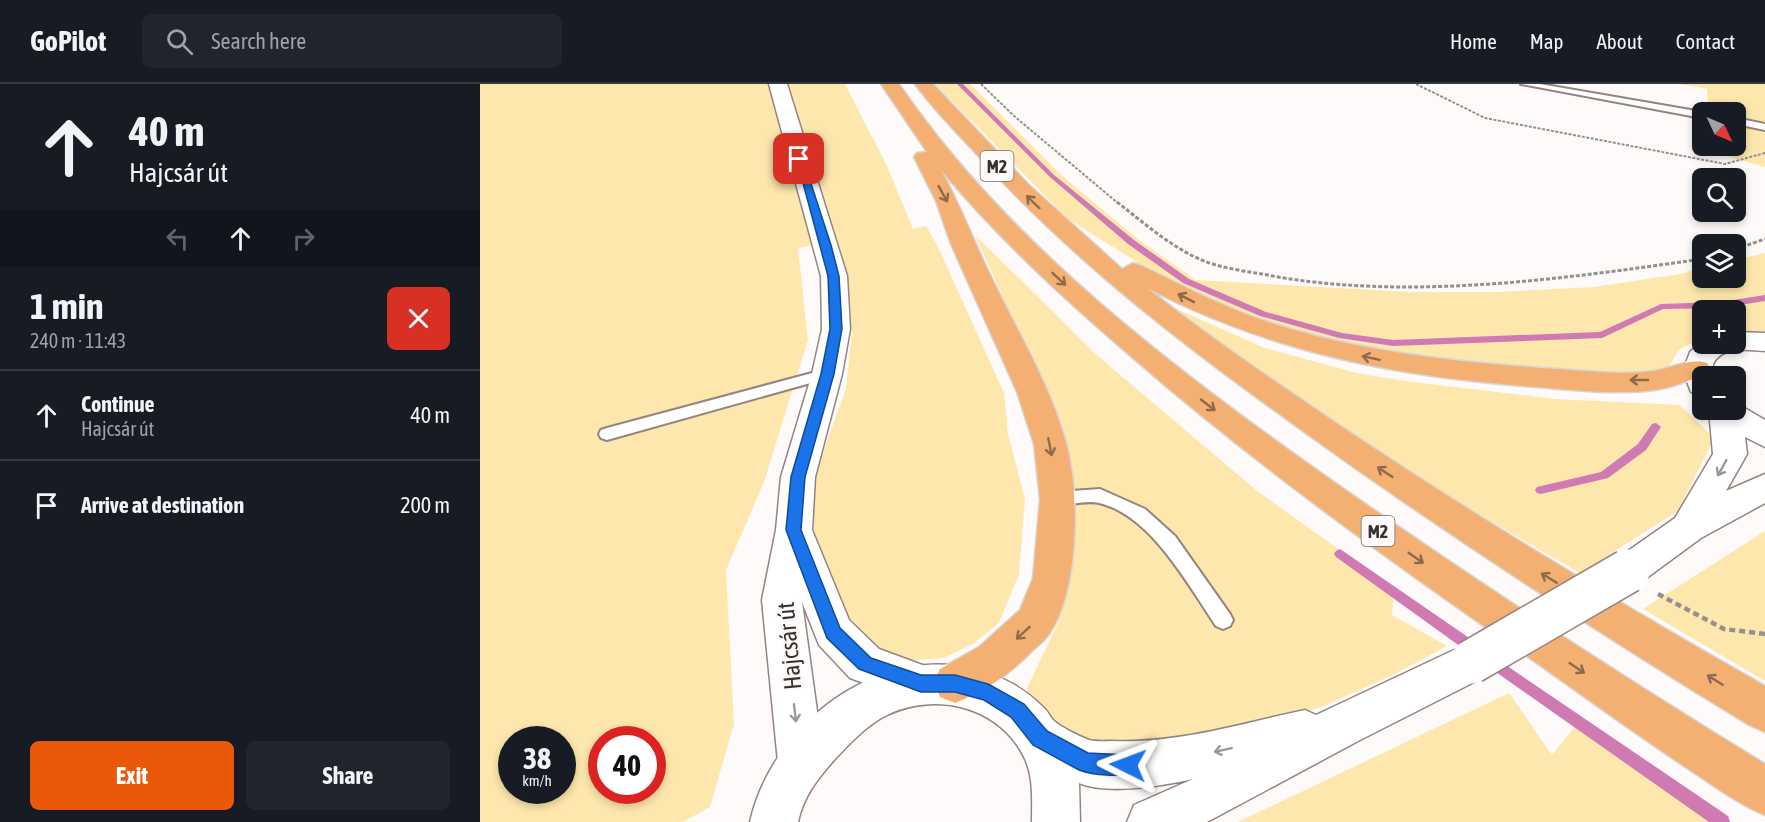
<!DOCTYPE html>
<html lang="en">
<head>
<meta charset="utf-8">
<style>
  :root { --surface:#171b24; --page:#20242c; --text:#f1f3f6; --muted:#9ea1a6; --line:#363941; --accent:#ea580c }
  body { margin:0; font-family:"Asap Condensed",sans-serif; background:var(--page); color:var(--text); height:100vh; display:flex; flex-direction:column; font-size:22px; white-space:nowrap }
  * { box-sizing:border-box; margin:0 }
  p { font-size:20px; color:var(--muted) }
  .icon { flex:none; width:33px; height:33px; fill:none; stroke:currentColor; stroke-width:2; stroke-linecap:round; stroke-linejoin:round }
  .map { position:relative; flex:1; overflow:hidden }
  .drawer { display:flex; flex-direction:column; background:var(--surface); width:480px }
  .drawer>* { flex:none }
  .banner { background:#171b24; color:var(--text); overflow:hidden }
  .needle { width:39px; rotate:134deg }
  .fabs { position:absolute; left:1212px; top:18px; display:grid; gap:12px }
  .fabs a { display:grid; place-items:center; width:54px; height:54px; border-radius:9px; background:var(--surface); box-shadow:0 3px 9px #0003; font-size:30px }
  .speed { position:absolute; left:18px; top:642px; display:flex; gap:12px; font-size:30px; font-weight:700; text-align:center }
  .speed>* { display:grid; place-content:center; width:78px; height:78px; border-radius:50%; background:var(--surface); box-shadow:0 3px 9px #0003; line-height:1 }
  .speed small { font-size:15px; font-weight:400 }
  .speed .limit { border:9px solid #d22; background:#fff; color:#111 }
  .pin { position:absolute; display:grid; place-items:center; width:51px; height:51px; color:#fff; margin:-26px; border-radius:12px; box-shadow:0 3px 9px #0006 }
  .me { position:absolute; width:66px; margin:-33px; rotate:273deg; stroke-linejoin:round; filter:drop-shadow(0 0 4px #0008) }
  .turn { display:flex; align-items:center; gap:21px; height:126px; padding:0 30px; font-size:27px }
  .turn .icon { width:78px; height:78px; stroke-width:2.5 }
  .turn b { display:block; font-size:42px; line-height:51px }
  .lanes { display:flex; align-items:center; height:57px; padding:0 30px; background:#0003; justify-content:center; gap:30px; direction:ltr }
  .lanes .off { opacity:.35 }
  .round { display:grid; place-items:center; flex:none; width:63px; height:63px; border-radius:9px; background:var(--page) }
  .headline { display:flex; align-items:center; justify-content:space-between; height:102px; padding:0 30px }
  h1 { font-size:36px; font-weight:700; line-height:45px }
  .action { display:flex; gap:12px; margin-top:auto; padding:12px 30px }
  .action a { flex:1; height:69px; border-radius:9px; background:var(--accent); color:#fff; font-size:24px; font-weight:700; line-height:69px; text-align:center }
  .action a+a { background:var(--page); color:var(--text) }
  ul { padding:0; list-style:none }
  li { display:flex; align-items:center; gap:18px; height:90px; padding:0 30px; border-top:2px solid var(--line) }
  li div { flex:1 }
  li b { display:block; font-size:22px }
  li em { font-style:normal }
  header { display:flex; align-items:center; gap:36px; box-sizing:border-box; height:84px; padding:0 30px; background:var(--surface); border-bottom:2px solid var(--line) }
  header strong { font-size:28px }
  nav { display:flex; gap:33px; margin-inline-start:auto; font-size:21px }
  .search { width:420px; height:54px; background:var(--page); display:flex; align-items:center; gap:15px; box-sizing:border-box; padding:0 21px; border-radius:9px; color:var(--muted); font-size:22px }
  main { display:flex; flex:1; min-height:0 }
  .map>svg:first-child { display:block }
  .green { fill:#fee7ad; fill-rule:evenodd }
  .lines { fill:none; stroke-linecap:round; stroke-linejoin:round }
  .stream { fill:#cf7ab3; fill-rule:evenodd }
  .service-casing { stroke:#95847f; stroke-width:4 }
  .minor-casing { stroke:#95847f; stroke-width:3 }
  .tertiary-casing { stroke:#95847f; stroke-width:3 }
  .trunk-casing { stroke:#d7d6d5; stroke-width:3 }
  .path-far2 { stroke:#95908e; stroke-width:2; stroke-dasharray:3 1.5; stroke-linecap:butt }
  .path-far1 { stroke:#95908e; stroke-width:3; stroke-dasharray:4 2; stroke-linecap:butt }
  .path { stroke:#95908e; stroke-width:4.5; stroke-dasharray:6 4; stroke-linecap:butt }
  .service { fill:#fff; fill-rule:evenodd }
  .minor { fill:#fff; fill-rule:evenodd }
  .tertiary { fill:#fff; fill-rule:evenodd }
  .trunk { fill:#f3b072; fill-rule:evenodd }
  .tertiary-bridge-casing { stroke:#95847f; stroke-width:46; stroke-linecap:butt }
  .tertiary-bridge { stroke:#fff; stroke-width:43 }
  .oneway { stroke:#8c6a4d }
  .oneway2 { stroke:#9c9897 }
  .route { fill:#1a73e8; stroke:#114b97; stroke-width:1.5 }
  .labels { text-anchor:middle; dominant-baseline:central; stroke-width:5; stroke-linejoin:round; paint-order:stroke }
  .shield { fill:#fefaf9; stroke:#736d6c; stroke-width:1.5 }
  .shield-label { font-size:18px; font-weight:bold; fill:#38312f }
  .near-street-label { font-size:24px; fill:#38312f; stroke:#fefaf9 }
</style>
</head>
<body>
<header>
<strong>GoPilot</strong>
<div class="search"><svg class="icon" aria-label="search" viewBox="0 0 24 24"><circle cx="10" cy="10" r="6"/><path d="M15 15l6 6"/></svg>Search here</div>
<nav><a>Home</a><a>Map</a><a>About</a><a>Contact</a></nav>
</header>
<main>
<section class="drawer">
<div class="banner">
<div class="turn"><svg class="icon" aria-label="ahead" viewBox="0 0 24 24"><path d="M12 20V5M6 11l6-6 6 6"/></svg><div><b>40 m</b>Hajcsár út</div></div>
<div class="lanes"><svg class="icon off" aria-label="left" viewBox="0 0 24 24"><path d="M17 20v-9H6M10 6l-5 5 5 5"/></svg><svg class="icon" aria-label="ahead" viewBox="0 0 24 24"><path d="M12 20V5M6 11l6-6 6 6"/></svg><svg class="icon off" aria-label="right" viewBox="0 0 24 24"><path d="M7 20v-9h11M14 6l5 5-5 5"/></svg></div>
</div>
<div class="headline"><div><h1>1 min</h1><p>240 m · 11:43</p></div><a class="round" style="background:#d93025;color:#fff"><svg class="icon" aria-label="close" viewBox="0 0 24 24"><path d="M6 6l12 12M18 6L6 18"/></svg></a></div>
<ul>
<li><svg class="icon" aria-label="ahead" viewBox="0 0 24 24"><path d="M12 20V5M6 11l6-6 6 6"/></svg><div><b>Continue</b><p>Hajcsár út</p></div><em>40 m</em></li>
<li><svg class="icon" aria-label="arrive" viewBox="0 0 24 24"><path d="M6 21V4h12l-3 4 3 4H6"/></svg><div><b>Arrive at destination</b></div><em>200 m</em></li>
</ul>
<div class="action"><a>Exit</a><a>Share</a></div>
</section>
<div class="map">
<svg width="1285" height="738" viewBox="0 0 1285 738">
  <rect width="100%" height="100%" fill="#fefaf9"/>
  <g class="green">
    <path d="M0 0H365L407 82 433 145 446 142 459 165 524 309 528 350 545 415 539 490 519 539 493 560 464 574 423 577 392 565 369 543 334 452V393L366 305 372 247 355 158 318 164 328 256 284 398 246 486 254 640 230 723 203 738H0ZM32 656H82V706H32ZM122 656H172V706H122Z"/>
    <path d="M455 0H490L580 90 659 156 716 196 931 208H1017L1114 203 1200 190 1222 184V194H1256V176L1285 169V250L1256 248V226H1222V253L1199 266 1188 284 1165 288 1125 290 1001 283 871 265 772 237 673 188 588 135Z"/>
    <path d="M1199 0H1285V83L1228 67V62H1256V28H1228L1227 5Z"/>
    <path d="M495 151 619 273 776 406 914 505 912 531 967 562 917 589 844 622 704 667 600 671 550 623 547 604 578 539 590 483 563 303Z"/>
    <path d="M692 223 785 264 876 289 925 297 1075 315 1200 321 1234 354 1198 427 1100 489C959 409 822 321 692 223Z"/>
    <path d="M1285 447V597L1163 525Z"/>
    <path d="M1029 609 1072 671 1097 640 1233 738H758Z"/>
  </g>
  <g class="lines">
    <g class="stream">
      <path d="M477 0H483L574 91 654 156 709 195 786 228 862 249 913 256 1120 248 1181 220 1241 218 1285 211V217L1241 224 1183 225 1122 254 913 262 859 254 780 232 703 199 648 160 570 93Z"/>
      <path d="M1176 339 1181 343 1166 366 1128 394 1061 410 1057 409 1055 406 1057 403 1121 388 1158 360 1172 340Z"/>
      <path d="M860 465 998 560 1000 564 998 568 993 570 988 568 856 473 854 470 856 467Z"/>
      <path d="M1011 571 1248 732 1250 738H1229L1006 581 1004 577 1006 573Z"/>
    </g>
    <defs>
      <g id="service">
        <path d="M1041 0H1060L1222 28V34Z"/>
        <path d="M1256 34 1285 40V46L1256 40Z"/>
        <path d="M347 285 354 290 352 293 127 356 121 354 119 350 121 346 127 344Z"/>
        <path d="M620 405 665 425 695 452 750 530 753 536 750 542 743 545 736 542C708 501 671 431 619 419 607 416 589 421 577 422L571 420 568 415 571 410 577 408Z"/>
      </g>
      <path id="minor" d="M289 0H307L367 192 370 245 362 290 335 393 332 446 369 536 399 565 456 586 462 600 456 614 441 620 370 594 339 561 322 518 344 678 337 694 321 701 305 694 298 678 282 516 296 446 301 393 332 290 342 245 341 192Z"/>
      <g id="tertiary">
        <path d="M1256 248 1285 249V267C1268 266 1242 261 1233 280L1234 292H1222V311L1211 308 1203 287 1210 268 1222 258V260H1256Z"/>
        <path d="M1256 319 1285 336V363L1265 353 1267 370 1246 407 1285 390V419L1221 454 1161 498 1148 503 1135 498 1129 487 1135 476 1195 434 1233 370 1229 326H1256Z"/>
        <path d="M991 558 1006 564 1012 578 1006 592 878 657 727 738H647L654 721 713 695C682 702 628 711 599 699L600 738H552C552 717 554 695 545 675 521 623 457 607 407 631 387 641 370 659 355 675 338 694 323 713 318 738H270C294 631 419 544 525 596 540 603 553 613 565 625 568 628 570 633 573 636 580 643 599 652 609 656 616 658 625 657 632 657 696 660 763 639 825 626L836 631Z"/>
      </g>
      <g id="trunk">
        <path d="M401 0H419C531 164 699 289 861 403 999 499 1141 592 1285 680V731C1256 719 1230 699 1204 682 1156 650 1109 616 1061 582 921 485 782 386 653 274 584 215 519 155 461 86 481 123 496 163 515 201 540 252 571 304 586 359 600 409 599 507 569 550 565 556 559 561 553 566 530 590 506 607 475 619L460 613 454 599 460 585 499 563 540 526 553 494 560 415 554 360 537 308 471 160 456 117 434 73 437 69 447 68Z"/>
        <path d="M435 0H453L548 100 642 185 653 179 662 182C701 201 741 222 782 236 886 271 997 280 1106 287 1128 289 1152 290 1174 287 1193 284 1209 274 1227 279L1232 286 1228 292C1217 292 1201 300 1189 303 1174 307 1160 308 1144 308 1111 309 1077 304 1044 302 908 291 789 267 667 204 729 253 794 297 859 341 998 434 1140 520 1285 602V648L1269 641C1105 541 943 435 787 321 681 244 579 163 491 64 472 44 452 23 435 0Z"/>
      </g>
    </defs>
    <use href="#service" class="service-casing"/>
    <use href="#minor" class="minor-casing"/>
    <use href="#tertiary" class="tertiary-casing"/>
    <use href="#trunk" class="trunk-casing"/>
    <g class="path-far2">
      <path d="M501 0 534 32 639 120"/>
      <path d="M936 0 1005 34 1245 80 1285 69"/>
    </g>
    <g class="path-far1">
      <path d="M637 118C664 139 692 164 724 177 742 184 763 187 782 190 922 218 1082 195 1222 175"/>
      <path d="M1256 165 1285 155"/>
    </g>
    <path class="path" d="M1178 510 1244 545 1285 550"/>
    <use href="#service" class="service"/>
    <use href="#minor" class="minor"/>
    <use href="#tertiary" class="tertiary"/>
    <use href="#trunk" class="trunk"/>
    <defs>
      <path id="tertiary-bridge" d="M991 578 1148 487"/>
    </defs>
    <use href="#tertiary-bridge" class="tertiary-bridge-casing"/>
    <use href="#tertiary-bridge" class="tertiary-bridge"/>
  </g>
  <defs><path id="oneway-shaft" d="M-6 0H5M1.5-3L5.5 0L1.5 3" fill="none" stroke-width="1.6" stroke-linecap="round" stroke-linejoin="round" transform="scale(1.5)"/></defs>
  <g class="oneway">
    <use href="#oneway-shaft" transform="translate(463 110) rotate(61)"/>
    <use href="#oneway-shaft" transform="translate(553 118) rotate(-136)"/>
    <use href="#oneway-shaft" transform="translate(579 195) rotate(43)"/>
    <use href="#oneway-shaft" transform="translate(706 214) rotate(-153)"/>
    <use href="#oneway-shaft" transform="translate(891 274) rotate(-168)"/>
    <use href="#oneway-shaft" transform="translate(1159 296) rotate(-180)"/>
    <use href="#oneway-shaft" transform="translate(728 321) rotate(38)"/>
    <use href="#oneway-shaft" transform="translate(570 363) rotate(79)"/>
    <use href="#oneway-shaft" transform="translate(905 388) rotate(-147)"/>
    <use href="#oneway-shaft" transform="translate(936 474) rotate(35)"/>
    <use href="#oneway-shaft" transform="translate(1069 494) rotate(-148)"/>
    <use href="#oneway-shaft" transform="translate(543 549) rotate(137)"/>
    <use href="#oneway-shaft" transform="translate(1097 584) rotate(34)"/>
    <use href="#oneway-shaft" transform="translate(1235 596) rotate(-148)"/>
  </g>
  <g class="oneway2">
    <use href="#oneway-shaft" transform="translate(1242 384) rotate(119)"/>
    <use href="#oneway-shaft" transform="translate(315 629) rotate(83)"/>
    <use href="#oneway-shaft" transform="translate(743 666) rotate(168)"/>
  </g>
  <path class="route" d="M316 73 323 75 351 161 359 192 362 245 354 290 325 393 321 446 360 544 391 574 441 591H475L508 600 544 620 567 647 608 669 648 671 655 674 658 681 655 688C641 694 613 691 599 686L553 661 531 633 504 616 475 608H441L379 585 347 554 306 446 311 393 341 290 350 245 348 192Z"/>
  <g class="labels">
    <g class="shield">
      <rect x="500.5" y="67" width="33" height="30" rx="4.5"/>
      <rect x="881.5" y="432" width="33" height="30" rx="4.5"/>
    </g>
    <g class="shield-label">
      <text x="517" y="82">M2</text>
      <text x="898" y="447">M2</text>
    </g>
    <g class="near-street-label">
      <text transform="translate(309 562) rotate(-95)">Hajcsár út</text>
    </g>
  </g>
</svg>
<div class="fabs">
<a><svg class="needle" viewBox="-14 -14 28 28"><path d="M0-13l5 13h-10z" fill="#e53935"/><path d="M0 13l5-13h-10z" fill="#9ea1a6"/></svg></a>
<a><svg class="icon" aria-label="search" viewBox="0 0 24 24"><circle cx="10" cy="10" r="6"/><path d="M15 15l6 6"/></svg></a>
<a><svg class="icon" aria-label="layers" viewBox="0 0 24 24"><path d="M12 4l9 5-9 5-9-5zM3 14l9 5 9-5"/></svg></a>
<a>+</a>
<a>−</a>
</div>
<div class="speed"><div>38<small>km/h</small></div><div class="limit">40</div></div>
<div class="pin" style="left:319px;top:75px;background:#d93025"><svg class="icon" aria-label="arrive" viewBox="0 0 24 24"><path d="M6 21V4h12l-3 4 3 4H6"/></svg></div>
<svg class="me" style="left:648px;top:681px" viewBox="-20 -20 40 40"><path d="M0-17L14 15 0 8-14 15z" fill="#1a73e8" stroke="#fff" stroke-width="4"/></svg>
</div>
</main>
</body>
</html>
